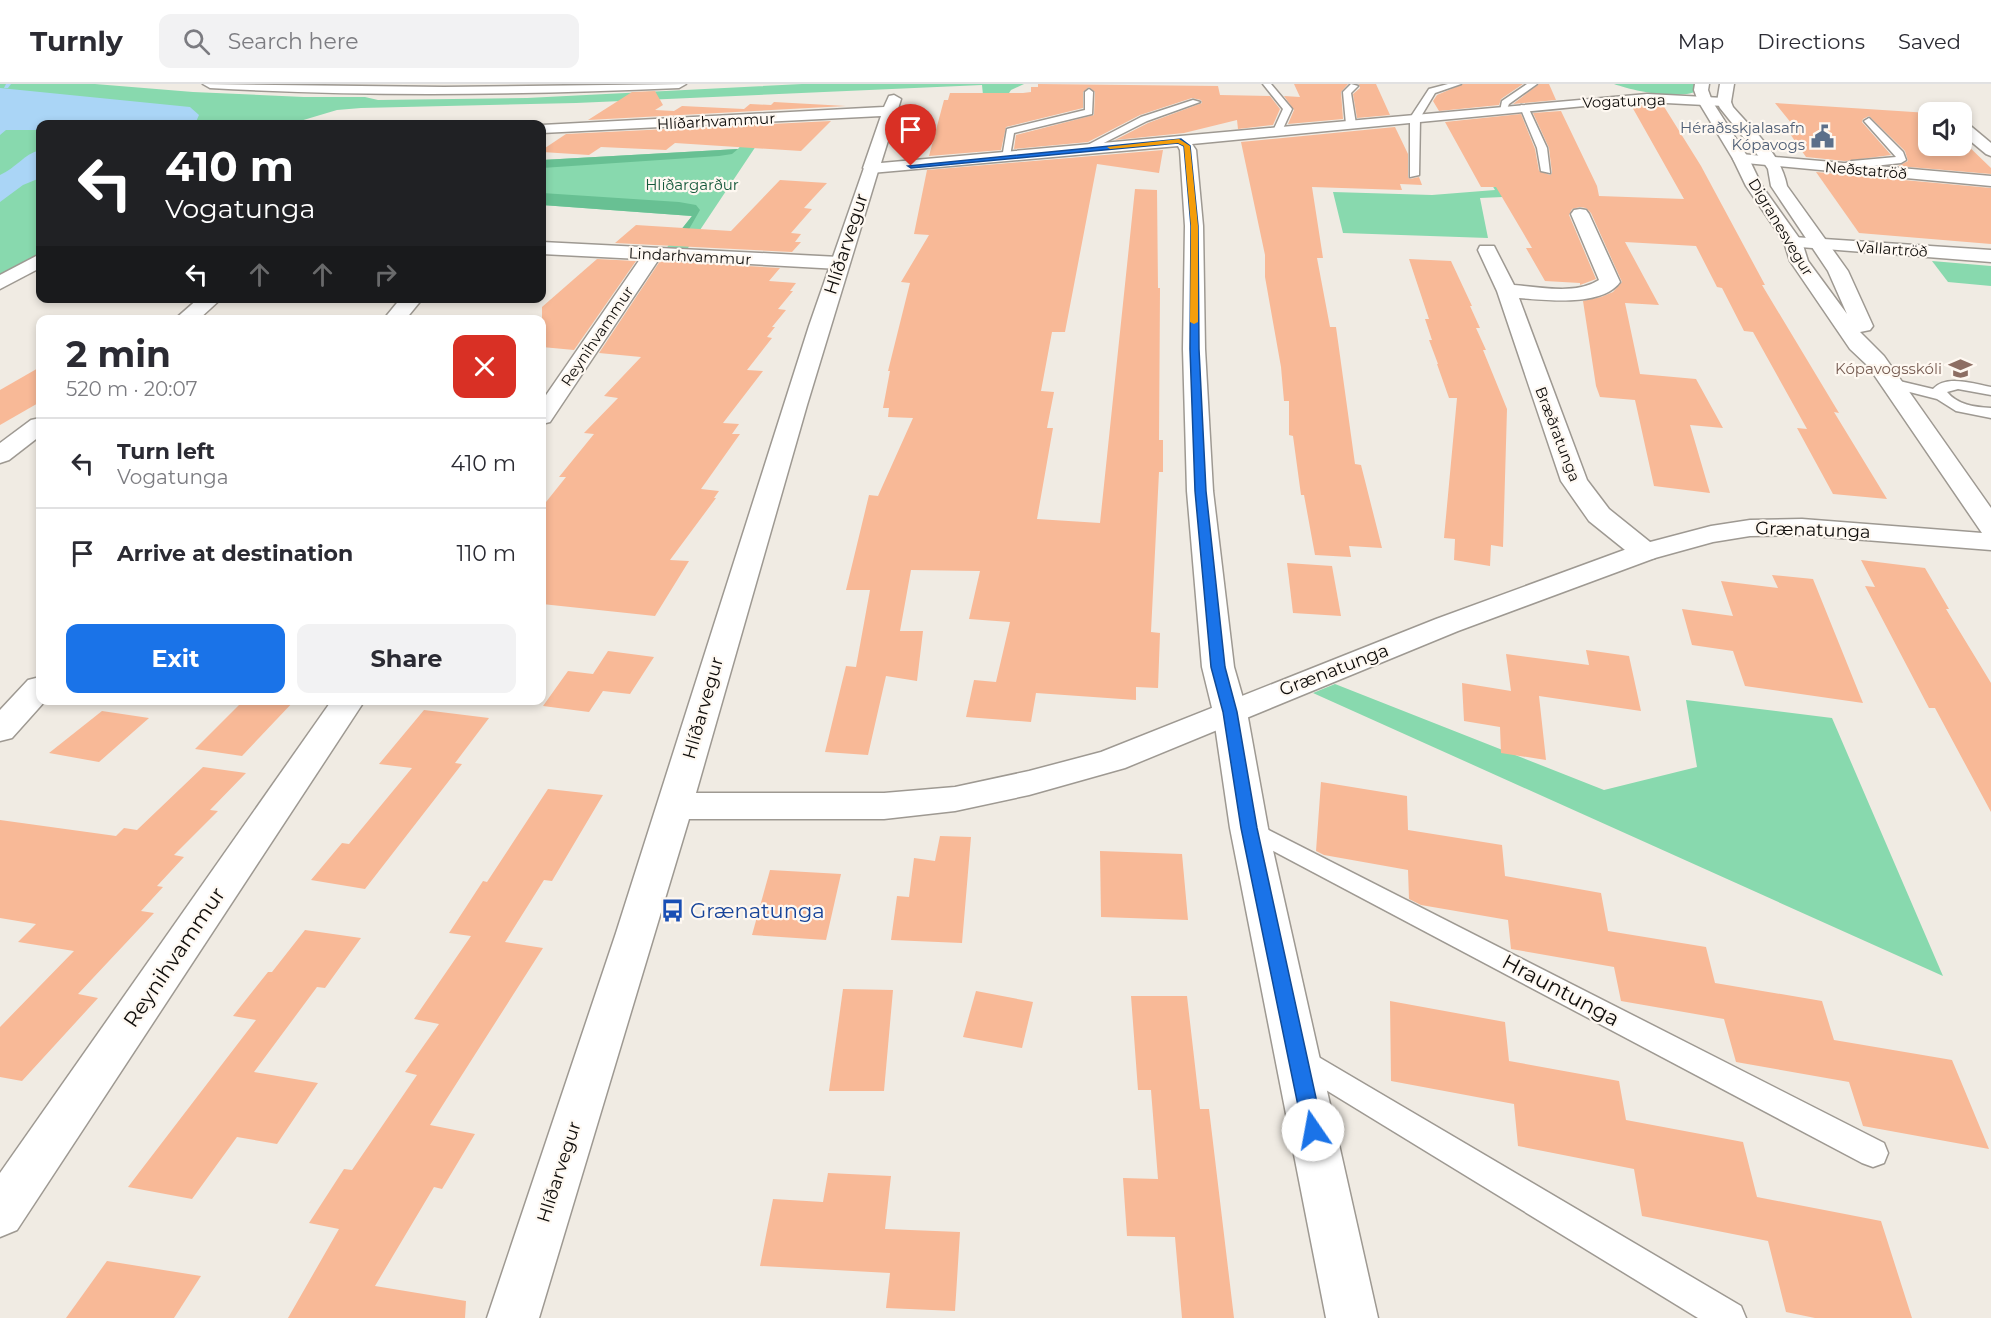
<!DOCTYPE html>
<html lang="en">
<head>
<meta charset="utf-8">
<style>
  :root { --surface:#fff; --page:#f2f2f3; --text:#2b2b33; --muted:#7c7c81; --line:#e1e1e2; --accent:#1a73e8 }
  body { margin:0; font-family:Montserrat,sans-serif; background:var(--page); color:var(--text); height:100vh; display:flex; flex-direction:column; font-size:22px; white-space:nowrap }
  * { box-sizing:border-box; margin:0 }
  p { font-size:20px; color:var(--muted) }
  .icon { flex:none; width:33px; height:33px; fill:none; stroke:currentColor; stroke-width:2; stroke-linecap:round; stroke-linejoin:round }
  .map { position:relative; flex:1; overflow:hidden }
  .details { position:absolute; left:36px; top:231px; width:510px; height:390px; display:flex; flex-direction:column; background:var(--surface); border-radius:12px; box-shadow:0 3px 9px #0003 }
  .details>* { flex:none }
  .banner { position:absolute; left:36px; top:36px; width:510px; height:183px; border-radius:12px; box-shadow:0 3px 9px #0003; background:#202124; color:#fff; overflow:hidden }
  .controls { position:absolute; left:1918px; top:18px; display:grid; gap:12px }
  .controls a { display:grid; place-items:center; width:54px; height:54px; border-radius:12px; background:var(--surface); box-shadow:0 3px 9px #0003; font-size:30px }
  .pin { position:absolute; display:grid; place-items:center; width:51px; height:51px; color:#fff; margin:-62px -26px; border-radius:50% 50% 50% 0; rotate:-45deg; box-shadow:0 0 6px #0007 }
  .pin .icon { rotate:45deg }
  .me { position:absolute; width:66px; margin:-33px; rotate:348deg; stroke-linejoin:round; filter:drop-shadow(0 0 4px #0008) }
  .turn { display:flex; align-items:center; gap:21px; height:126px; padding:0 30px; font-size:27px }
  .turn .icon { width:78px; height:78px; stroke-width:2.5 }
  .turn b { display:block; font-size:42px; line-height:51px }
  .lanes { display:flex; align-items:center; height:57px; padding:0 30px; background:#0003; justify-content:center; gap:30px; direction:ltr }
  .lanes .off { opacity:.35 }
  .round { display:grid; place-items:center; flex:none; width:63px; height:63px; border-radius:12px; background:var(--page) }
  .summary { display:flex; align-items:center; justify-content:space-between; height:102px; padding:0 30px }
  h1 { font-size:36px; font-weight:700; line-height:45px }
  .action { display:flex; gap:12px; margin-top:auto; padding:12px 30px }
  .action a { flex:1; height:69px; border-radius:12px; background:var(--accent); color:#fff; font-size:24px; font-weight:700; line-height:69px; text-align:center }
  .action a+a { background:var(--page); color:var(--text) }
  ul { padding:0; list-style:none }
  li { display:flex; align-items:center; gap:18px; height:90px; padding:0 30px; border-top:2px solid var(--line) }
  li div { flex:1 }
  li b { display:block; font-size:22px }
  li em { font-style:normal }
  header { display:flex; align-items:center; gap:36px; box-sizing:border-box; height:84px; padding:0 30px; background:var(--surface); border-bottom:2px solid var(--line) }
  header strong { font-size:28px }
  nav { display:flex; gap:33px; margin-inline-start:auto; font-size:21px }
  .search { width:420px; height:54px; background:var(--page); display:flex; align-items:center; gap:15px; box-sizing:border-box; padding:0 21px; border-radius:12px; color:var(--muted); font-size:22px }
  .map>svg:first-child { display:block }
  .green { fill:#88d9ae }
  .forest { fill:#68c093 }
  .water { fill:#aad5f6 }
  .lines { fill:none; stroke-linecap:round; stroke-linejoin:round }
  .stream { fill:#aad5f6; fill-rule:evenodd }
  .building { fill:#f8b997 }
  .lane-casing { stroke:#9e9992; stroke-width:3 }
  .street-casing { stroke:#9e9992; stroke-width:3 }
  .secondary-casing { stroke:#9e9992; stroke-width:3 }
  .primary-casing { stroke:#9e9992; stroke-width:3 }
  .lane { fill:#fff; fill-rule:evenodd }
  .street { fill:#fff; fill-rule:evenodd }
  .secondary { fill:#fff; fill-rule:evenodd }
  .primary { fill:#fff; fill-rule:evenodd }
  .route { fill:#1a73e8; stroke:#114b97; stroke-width:1.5 }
  .slow { fill:#f59e0b }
  .labels { text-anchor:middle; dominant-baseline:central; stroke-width:4.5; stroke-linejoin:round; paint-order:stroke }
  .far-street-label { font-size:15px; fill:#0e0c0a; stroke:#fef8f1 }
  .far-service-label { font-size:15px; fill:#4e5e75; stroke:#fef8f1; text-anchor:end }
  .far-park-label { font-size:15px; fill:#15593b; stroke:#fef8f1 }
  .far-education-label { font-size:15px; fill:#785e54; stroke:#fef8f1; text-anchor:end }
  .street-label { font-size:18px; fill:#0e0c0a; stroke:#fef8f1 }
  .near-transit-label { font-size:21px; fill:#164399; stroke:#fef8f1; text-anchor:start }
  .near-street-label { font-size:21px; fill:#0e0c0a; stroke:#fef8f1 }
</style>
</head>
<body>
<header>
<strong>Turnly</strong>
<div class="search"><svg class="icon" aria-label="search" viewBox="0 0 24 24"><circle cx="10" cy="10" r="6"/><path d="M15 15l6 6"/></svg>Search here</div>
<nav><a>Map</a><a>Directions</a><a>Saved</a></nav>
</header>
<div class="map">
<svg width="1991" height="1234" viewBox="0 0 1991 1234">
  <rect width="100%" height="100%" fill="#f0ebe3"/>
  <g class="green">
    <path d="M0 0H95L193 8 304 13H365L378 16 527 14 802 0H1024L1011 6 1007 12 984 21 982 1 576 19 361 24 337 26 290 40H40V171L0 194Z"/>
    <path d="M1614 0H1696L1697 7C1678 16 1633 7 1614 0Z"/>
    <path d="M772 38 686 167H664L692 132 542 121V76L738 65 759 39Z"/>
    <path d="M1489 96 1545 111 1480 114 1488 154 1343 149 1333 108 1432 111 1495 106Z"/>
    <path d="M1932 177 1991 182V202L1948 198Z"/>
    <path d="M1335 600 1604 706 1697 683 1686 616 1832 634 1943 892 1313 609Z"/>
  </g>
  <g class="forest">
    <path d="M738 65 732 70 719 72 542 84V76Z"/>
    <path d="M542 109 679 118 696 121 700 126 688 147 677 151 692 132 542 121Z"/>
  </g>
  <g class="water">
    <path d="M0 4 190 23 199 31 195 40H40V46H6L0 51Z"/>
    <path d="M40 66V94L23 101 0 118V91C16 84 24 70 40 66Z"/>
  </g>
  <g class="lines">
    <path class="stream" d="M6 0H11L8 4H4Z"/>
  </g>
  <g class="building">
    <path d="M1038 0 1218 2 1220 11 1270 12 1280 25 1273 41 1238 45 1237 36 1184 49 1115 56 1148 39 1202 19 1201 16 1192 14 1140 31 1088 58 1014 65 1016 51 1094 31 1095 8 1089 3 1083 8V24L1006 43 1001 66 929 72 944 16H948L950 9H1023L1031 8V3H1038Z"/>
    <path d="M1294 0H1348L1341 8 1343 35 1288 40 1294 26 1284 12 1300 13Z"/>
    <path d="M1359 0H1376L1390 31 1357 34 1353 10 1360 4Z"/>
    <path d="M1463 0H1523L1501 15 1499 21 1439 27 1433 17 1437 11Z"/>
    <path d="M1539 0H1549L1556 16 1513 20Z"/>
    <path d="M655 7 663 21 655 26 674 27 682 22 744 25 750 20 771 21 774 18 846 22 588 36 632 8Z"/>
    <path d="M1775 19 1929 29V62H1962V56L1991 84V90L1898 82 1908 77 1905 67 1869 32 1863 35 1862 38 1891 71 1845 77 1806 73 1786 44 1796 45Z"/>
    <path d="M1631 21H1663L1701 82 1765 201H1762L1839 329 1834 328 1887 415 1833 410 1797 344 1807 345 1753 248 1744 247 1722 204 1717 203 1696 162 1625 158 1659 221 1625 219 1640 290 1696 295 1723 344 1690 341 1710 409 1654 402 1635 316 1600 313 1596 302 1583 217 1601 213 1613 208 1622 198 1591 129 1586 124 1580 123 1572 125 1569 131 1596 195 1580 201V199L1545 197 1526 164H1532L1496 103H1481L1445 38 1521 30 1535 65 1539 87 1550 91 1552 89 1549 64 1533 29 1561 27 1597 102 1599 112 1684 115Z"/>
    <path d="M831 37 801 67 675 59 666 66 601 63 589 71 542 68V66L566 50Z"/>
    <path d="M1395 43 1408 70V93L1410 95 1419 93 1422 101 1400 100 1402 106 1312 103 1323 174H1317L1330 243H1336L1355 380 1361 381 1382 464 1349 462 1351 473 1315 471 1304 411H1301L1293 352 1289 351V317H1284L1281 283 1265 193V171L1241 58Z"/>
    <path d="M1163 66 1159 89 1097 80 1065 248H1052L1041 307 1054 308 1047 344H1053L1037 435 1100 439 1135 105 1157 106 1158 204H1160L1159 356H1163V388H1159L1151 548 1160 549 1158 604 1136 603V616L1036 609 1031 638 966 633 974 596 996 598 1010 538 969 535 980 487 911 486 900 547H923L917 597 886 592 868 671 825 668 846 582 856 583 870 506H846L869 411 878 412 913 334 888 333 889 324H883L890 287H888L910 199 901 198 929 151 914 150 927 86Z"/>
    <path d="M1816 88 1991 104V160L1859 149Z"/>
    <path d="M780 96 827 99 804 124 812 125 791 149 801 150 795 158H801L792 168 615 159 636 141 731 147Z"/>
    <path d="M597 175 636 177 574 266 542 263V223Z"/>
    <path d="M1409 175 1451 177 1472 222H1470L1480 244H1476L1486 266H1483L1507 325 1503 463 1491 461 1490 482 1454 476 1455 455 1444 454 1457 314H1449L1437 280H1438L1429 256H1432L1425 235H1429Z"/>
    <path d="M660 177 780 184 769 197 796 199 790 207H793L778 225 786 226 772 243H775L767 253 772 254 747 286 763 287 723 339 739 340 732 350H740L701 405 719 407 714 414H716L670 476 689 477 655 532 542 520V423L566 393H559L594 350 584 349 618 314 604 312 641 273 599 269Z"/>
    <path d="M40 283V318L0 341V306Z"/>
    <path d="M1861 476 1925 484 1949 525H1946L1991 599V728L1935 624H1929L1865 502 1875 503Z"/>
    <path d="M1287 479 1332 482 1341 532 1293 529Z"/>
    <path d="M1772 491 1813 495 1863 619 1745 602 1733 567 1692 561 1682 525 1733 532 1721 497 1778 504Z"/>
    <path d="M1586 566 1629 572 1641 627 1539 612 1546 676 1501 669 1500 643 1464 637 1462 599 1511 607 1506 570 1589 581Z"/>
    <path d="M608 567 654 573 630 610 603 607 589 628 543 622 568 587 593 590Z"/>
    <path d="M244 616H295L242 672 195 665Z"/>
    <path d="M424 626 489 634 455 679 462 680 365 805 311 796 342 759 349 760 412 684 379 680Z"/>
    <path d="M102 627 149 634 99 678 49 669Z"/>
    <path d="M203 683 246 689 210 726 218 727 174 771 184 773 157 802 163 803 141 827 154 829 78 910 98 914 22 997 0 993V943L74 867 18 858 36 840 0 834V736L116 752 124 744 137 746Z"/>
    <path d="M1321 698 1407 712 1408 746 1502 761 1505 792 1601 809 1608 847 1706 863 1715 899 1822 917 1834 956 1952 976 1989 1065 1863 1042 1849 998 1736 978 1724 935 1621 917 1614 883 1511 865 1508 836 1421 821 1409 815 1408 786 1324 771 1316 767Z"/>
    <path d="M548 705 603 711 552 797 544 796 505 858 543 864 430 1041 475 1050 442 1105 434 1103 375 1202 466 1217 465 1234H288L339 1145 309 1139 344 1085 352 1086 417 991 405 988 439 940 414 935 471 852 449 849 483 797 487 798Z"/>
    <path d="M940 752 971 753 962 859 891 856 897 812 909 813 914 774 935 777Z"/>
    <path d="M1100 767 1182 770 1188 836 1101 833Z"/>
    <path d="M770 786 841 790 826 856 752 851Z"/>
    <path d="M305 846 361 854 325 904 317 903 254 988 318 999 277 1060 237 1053 192 1115 128 1103 256 936 233 932 268 888H272Z"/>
    <path d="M843 905 893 906 884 1007H829Z"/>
    <path d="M976 907 1033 918 1022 964 963 953Z"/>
    <path d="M1131 912H1187L1200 1025H1209L1234 1234H1182L1175 1153 1127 1152 1123 1094 1158 1095 1151 1006H1138Z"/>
    <path d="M1390 917 1505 938 1509 977 1619 997 1626 1036 1743 1058 1757 1113 1881 1137 1912 1234H1815L1786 1228 1768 1157 1642 1132 1634 1085 1518 1062 1514 1020 1391 997Z"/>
    <path d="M828 1089 891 1092 885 1145 960 1148 955 1227 886 1224 890 1189 760 1182 773 1115 823 1118Z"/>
    <path d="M107 1177 201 1192 174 1234H66Z"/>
  </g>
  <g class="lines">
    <defs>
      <g id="lane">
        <path d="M1263 0H1271L1292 25 1281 49 1273 47 1283 25Z"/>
        <path d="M1351 0 1358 2 1351 9 1356 40 1351 43 1346 40 1343 8Z"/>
        <path d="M1448 0H1461L1435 9 1420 34 1419 91 1410 93V34L1429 5Z"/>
        <path d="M1527 0H1537L1509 20 1506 27H1500L1502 17Z"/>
        <path d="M1089 5 1093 8 1092 30 1014 49 1010 72 1002 74 1007 45 1085 26V8Z"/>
        <path d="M1193 16 1200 18 1147 37 1088 67 1080 65 1141 33Z"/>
        <path d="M1521 21 1528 23 1547 64 1550 89 1541 87 1537 64 1520 23Z"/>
        <path d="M1869 34 1903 68 1906 76 1901 79 1838 86V82L1852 77 1896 73 1864 37Z"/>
        <path d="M1891 295 1933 305C1946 290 1974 300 1991 303V311L1958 305 1947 308C1958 321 1974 323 1991 324V334L1956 327 1937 315 1886 302 1884 299Z"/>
        <path d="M1249 736 1884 1059 1888 1069 1884 1079 1873 1083 1862 1079 1241 750 1237 744 1241 738Z"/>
        <path d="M1300 964 1310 968 1741 1222 1746 1234H1698L1290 984 1286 976 1290 968Z"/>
      </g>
      <g id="street">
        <path d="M1647 10 1724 14 1731 18 1724 22 1647 18 1595 21 1192 60 1196 66 1203 142 1205 265 1213 407 1234 583 1247 628 1268 744 1378 1234H1326L1230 744 1213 628 1202 583 1187 407 1183 265 1185 142 1180 66 1178 62 871 89 863 84 881 32 542 49V41L884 23 889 12 894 11 901 15 881 79Z"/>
        <path d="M1962 38 1967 39 1991 59V72L1986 70 1962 50Z"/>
        <path d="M1741 70 1991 92V102L1735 78 1733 75 1735 72Z"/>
        <path d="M1580 125 1586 126 1589 130 1620 198C1602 223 1546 216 1519 214L1587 396 1609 425 1655 462 1659 468 1655 474 1645 476 1635 474 1589 437 1561 397 1497 207 1478 166 1480 162H1494L1514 201C1540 203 1576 211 1599 196L1571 130 1574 126Z"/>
        <path d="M1793 153 1991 166V178L1787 162 1784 158 1787 154Z"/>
        <path d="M542 158 839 173 846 175 848 179 846 183 839 185 659 175 550 338 542 340V317L640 175 542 170Z"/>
        <path d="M40 170V184L0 205V191Z"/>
        <path d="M199 214H222L198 236H174Z"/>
        <path d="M401 214H423L405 236H383Z"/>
        <path d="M40 334V352L9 376 0 379V359L31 336Z"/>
        <path d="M40 593V616H46L12 654 0 657V626L28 596Z"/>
        <path d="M332 616H365L17 1146 0 1153V1089Z"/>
      </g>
      <path id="secondary" d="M1695 0H1709L1708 6 1712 17 1749 75 1762 102 1802 158 1808 177 1847 230 1828 187 1771 102 1768 85 1764 79 1720 24 1717 18 1720 0H1734L1731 18 1733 23C1754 47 1781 70 1787 102L1848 187 1873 242 1870 246 1860 248 1884 272 1991 424V466L1802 451 1750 452 1713 458 1655 474 1458 547 1125 684 1029 711 955 727 884 735H689L539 1234H487L616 849 809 242 865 81H877L879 84 807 321 696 709H884L955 703 1029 687 1101 668 1436 535 1635 462 1711 442 1750 436 1802 435 1982 449 1868 282 1850 265 1790 177 1784 158 1746 102 1733 75 1698 17 1694 6Z"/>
      <path id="primary" d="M203 0 444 3 686 0 679 4C522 11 367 13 210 4Z"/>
    </defs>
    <use href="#lane" class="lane-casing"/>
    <use href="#street" class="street-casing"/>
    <use href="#secondary" class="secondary-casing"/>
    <use href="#primary" class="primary-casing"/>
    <use href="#lane" class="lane"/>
    <use href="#street" class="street"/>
    <use href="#secondary" class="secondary"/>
    <use href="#primary" class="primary"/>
  </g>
  <path class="route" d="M1181 55 1190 62 1198 142 1199 265 1206 407 1225 583 1237 628 1257 744 1323 1046 1320 1052 1313 1055 1306 1052 1303 1046 1241 744 1223 628 1211 583 1195 407 1190 265 1191 142 1184 62 1178 59 911 84 908 82Z"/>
  <path class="slow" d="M1179 55 1190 62 1198 142V238L1194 240 1190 238 1191 142 1184 62 1178 59 1110 65 1107 63Z"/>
  <defs>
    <symbol id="civic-bare" viewBox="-9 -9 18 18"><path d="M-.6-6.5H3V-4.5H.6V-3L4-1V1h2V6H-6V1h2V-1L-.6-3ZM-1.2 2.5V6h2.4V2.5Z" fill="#5c6f8a" stroke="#fef8f1" stroke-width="2.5" paint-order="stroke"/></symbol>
    <symbol id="school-bare" viewBox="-9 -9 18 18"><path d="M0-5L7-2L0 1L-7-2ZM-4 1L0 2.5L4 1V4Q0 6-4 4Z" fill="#8d6e63" stroke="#fef8f1" stroke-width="2.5" paint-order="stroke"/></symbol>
    <symbol id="bus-bare" viewBox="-9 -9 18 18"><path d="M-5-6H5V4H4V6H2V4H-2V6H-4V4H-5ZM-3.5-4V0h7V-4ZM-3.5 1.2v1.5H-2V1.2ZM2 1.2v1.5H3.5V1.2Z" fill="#1a4fb4" stroke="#fef8f1" stroke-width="2.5" paint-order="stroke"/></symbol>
  </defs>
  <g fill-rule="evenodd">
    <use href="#civic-bare" x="1806" y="36" width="33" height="33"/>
    <use href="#school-bare" x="1944" y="268" width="33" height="33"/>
    <use href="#bus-bare" x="656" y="810" width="33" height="33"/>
  </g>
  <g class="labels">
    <g class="far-street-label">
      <text transform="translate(1624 17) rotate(-2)">Vogatunga</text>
      <text transform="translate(716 37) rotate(-3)">Hlíðarhvammur</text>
      <text transform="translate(1866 86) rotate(5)">Neðstatröð</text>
      <text transform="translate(1781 143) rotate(59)">Digranesvegur</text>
      <text transform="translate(1892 165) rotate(4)">Vallartröð</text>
      <text transform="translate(690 172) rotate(3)">Lindarhvammur</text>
      <text transform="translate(597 252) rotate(-56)">Reynihvammur</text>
      <text transform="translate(1558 350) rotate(69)">Bræðratunga</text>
    </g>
    <g class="far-service-label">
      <text x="1805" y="43">Héraðsskjalasafn<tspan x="1805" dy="17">Kópavogs</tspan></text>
    </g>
    <g class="far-park-label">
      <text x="692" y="100">Hlíðargarður</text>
    </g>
    <g class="far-education-label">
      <text x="1942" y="284">Kópavogsskóli</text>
    </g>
    <g class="street-label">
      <text transform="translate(846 160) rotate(-72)">Hlíðarvegur</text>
      <text transform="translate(1813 446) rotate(2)">Grænatunga</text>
      <text transform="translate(1334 586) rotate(-21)">Grænatunga</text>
      <text transform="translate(703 624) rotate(-74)">Hlíðarvegur</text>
      <text transform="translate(559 1088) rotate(-72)">Hlíðarvegur</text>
    </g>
    <g class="near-transit-label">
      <text x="690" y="826">Grænatunga</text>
    </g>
    <g class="near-street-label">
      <text transform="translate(174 873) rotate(-56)">Reynihvammur</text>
      <text transform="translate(1561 906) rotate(28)">Hrauntunga</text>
    </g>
  </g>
</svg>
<div class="controls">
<a><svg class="icon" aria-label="sound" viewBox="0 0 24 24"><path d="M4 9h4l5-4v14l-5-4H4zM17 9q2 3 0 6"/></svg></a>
</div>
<div class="pin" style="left:911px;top:82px;background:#d93025"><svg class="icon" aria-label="arrive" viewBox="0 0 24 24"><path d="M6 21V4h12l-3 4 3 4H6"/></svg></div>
<svg class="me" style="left:1313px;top:1046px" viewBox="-20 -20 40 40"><circle r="19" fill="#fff"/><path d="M0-13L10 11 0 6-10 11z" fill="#1a73e8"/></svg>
<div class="banner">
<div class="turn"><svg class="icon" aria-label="left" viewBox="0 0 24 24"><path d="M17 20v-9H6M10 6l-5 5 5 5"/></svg><div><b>410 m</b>Vogatunga</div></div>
<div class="lanes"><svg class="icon" aria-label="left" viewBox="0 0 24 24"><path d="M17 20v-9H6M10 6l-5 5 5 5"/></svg><svg class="icon off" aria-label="ahead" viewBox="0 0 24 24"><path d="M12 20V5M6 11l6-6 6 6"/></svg><svg class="icon off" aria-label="ahead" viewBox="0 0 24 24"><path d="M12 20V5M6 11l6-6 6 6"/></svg><svg class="icon off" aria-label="right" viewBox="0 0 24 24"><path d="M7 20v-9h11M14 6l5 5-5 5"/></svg></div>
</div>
<section class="details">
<div class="summary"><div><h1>2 min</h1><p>520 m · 20:07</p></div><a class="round" style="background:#d93025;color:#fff"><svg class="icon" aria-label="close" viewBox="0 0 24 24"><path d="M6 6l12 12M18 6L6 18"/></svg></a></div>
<ul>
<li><svg class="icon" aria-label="left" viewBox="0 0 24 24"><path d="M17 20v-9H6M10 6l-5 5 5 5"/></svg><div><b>Turn left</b><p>Vogatunga</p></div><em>410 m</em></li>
<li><svg class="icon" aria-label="arrive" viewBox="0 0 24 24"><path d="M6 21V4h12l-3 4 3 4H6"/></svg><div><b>Arrive at destination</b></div><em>110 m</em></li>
</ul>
<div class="action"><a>Exit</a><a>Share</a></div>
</section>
</div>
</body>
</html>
